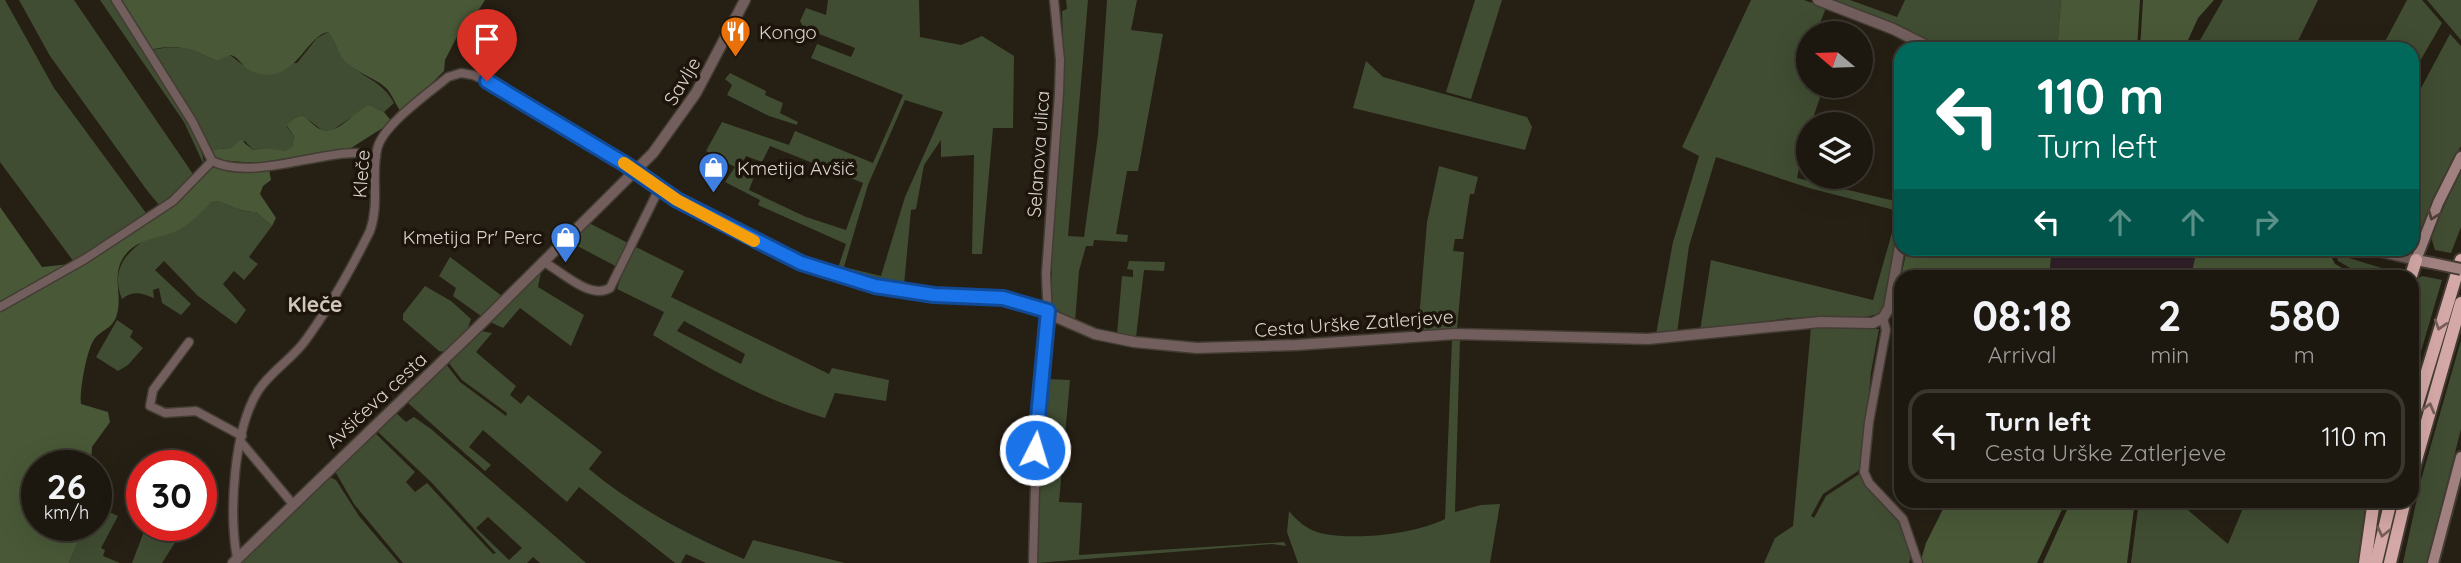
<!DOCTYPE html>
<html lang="en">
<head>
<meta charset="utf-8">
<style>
  :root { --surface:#1c170f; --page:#29241d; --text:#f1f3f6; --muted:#a09f9e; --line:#3a362f }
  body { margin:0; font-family:Quicksand,sans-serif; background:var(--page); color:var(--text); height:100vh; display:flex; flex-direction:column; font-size:26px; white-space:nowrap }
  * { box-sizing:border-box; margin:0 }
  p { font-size:23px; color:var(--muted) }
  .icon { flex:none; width:38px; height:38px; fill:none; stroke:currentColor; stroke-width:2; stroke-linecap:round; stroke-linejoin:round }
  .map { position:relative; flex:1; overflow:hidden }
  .drawer { position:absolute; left:1894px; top:270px; width:525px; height:238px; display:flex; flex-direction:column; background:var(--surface); border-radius:21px; box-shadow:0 7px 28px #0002,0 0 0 2px var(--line) }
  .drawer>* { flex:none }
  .banner { position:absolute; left:1894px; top:42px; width:525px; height:214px; border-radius:21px; box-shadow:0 7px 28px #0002,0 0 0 2px var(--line); background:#00695c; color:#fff; overflow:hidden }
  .needle { width:46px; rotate:289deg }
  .buttons { position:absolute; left:1796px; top:21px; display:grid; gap:14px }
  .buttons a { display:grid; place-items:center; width:77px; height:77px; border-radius:50%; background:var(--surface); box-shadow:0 7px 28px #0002,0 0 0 2px var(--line); font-size:35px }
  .speed { position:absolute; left:21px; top:450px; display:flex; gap:14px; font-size:35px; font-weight:700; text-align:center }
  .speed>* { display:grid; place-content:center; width:91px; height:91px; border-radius:50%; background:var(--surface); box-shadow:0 7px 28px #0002,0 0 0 2px var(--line); line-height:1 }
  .speed small { font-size:18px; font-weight:400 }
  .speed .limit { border:10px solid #d22; background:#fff; color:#111 }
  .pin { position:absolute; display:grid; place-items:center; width:60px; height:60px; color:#fff; margin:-72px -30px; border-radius:50% 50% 50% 0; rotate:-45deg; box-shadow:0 0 7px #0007 }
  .pin .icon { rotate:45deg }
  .me { position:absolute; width:77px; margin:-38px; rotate:5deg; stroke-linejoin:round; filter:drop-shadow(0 0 5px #0008) }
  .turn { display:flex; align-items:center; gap:24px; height:147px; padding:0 28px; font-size:32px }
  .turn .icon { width:91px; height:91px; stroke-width:2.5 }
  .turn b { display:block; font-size:49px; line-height:60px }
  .lanes { display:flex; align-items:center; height:66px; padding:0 28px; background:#0003; justify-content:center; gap:35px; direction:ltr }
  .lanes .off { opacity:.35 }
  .eta { display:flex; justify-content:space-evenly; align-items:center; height:119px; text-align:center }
  .eta b { font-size:42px; font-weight:700; line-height:49px }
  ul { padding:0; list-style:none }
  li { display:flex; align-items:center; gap:21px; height:94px; margin:0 14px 10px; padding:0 14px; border:4px solid var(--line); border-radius:21px }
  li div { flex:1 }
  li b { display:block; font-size:26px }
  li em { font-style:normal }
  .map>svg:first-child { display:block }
  .industrial { fill:#32212a }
  .green { fill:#404d32; fill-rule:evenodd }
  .forest { fill:#495937 }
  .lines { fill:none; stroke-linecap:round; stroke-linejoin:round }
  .minor-casing { stroke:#433c32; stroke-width:11 }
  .tertiary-casing { stroke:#433c32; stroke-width:13 }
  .secondary-casing { stroke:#433c32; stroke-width:14 }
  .trunk-casing { stroke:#433c32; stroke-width:16 }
  .minor { stroke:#715e5d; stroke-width:8 }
  .tertiary { stroke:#715e5d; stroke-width:10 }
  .secondary { stroke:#a08180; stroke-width:10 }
  .trunk { stroke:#d4a8a6; stroke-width:12 }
  .secondary-bridge-casing { stroke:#433c32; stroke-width:14; stroke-linecap:butt }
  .secondary-bridge { stroke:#a08180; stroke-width:10 }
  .oneway { stroke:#51403a }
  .oneway2 { stroke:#785e59 }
  .route-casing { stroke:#114b97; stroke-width:18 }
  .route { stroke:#1a73e8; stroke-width:12 }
  .slow { stroke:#f59e0b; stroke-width:12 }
  .labels { text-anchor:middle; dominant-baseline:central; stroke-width:7; stroke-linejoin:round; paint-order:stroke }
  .poi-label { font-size:19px; fill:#dad4ce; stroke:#1d150c; text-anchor:start }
  .street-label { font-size:19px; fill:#dad4ce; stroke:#1d150c }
  .neighbourhood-label { font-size:21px; font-weight:bold; fill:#d1c7b9; stroke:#1d150c }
</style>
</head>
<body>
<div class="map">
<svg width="2461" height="563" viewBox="0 0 2461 563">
  <rect width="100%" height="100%" fill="#261f14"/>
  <path class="industrial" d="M2052 249H2197L2191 276H2049Z"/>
  <g class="green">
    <path d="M0 0H5L54 88 146 213 74 262 0 162Z"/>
    <path d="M19 0H74L195 177 159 205 146 189 50 56Z"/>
    <path d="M100 0H112C128 29 207 141 204 165L184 122Z"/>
    <path d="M828 0H919L920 37 961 45 982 36 1014 56 1013 128H993L982 254H972L974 155 941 157V140L924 165 916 209 911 210 904 285 837 271 846 244 758 205 760 200 725 182 735 167 706 151 722 122 789 145 795 131 873 163 903 95 811 58 817 44 851 57 855 48 804 28 800 21 806 8 826 15ZM905 100 943 112 905 197 881 276 844 267 868 185ZM770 146 863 183 846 230 806 217 749 190 754 177 739 169 746 156 762 162Z"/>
    <path d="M1066 0H1088L1068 236 1084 237 1098 135 1107 0H1137L1131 30 1163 34 1138 171H1127L1116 234 1128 235 1127 242 1094 240 1093 246H1086L1079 271 1075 322 1054 308 1051 299 1053 217 1064 76 1062 11 1067 9Z"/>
    <path d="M1475 0H1502L1471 99 1446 92Z"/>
    <path d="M1751 0H1804L1826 8 1816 33H1808V86H1824L1811 124H1808L1797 178 1895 201 1900 182V224L1883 308 1878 314 1866 317 1788 318 1700 331 1711 260 1873 300 1898 211 1809 188 1716 157 1689 246 1677 333 1656 334 1673 242 1699 156 1682 147Z"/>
    <path d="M1834 0H1850L1897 17 1905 0H2061L2057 49H1945L1897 24Z"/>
    <path d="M2223 0H2318L2294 49H2195Z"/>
    <path d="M2407 0H2422L2442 23 2412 75V49H2381Z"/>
    <path d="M2427 0H2461V40Z"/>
    <path d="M328 32C336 42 336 51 345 60 363 79 382 80 394 103L384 112 370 105 331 131 322 130 302 115 293 119 287 127 294 136 292 147 285 152 265 148 253 150 245 141 231 148 209 150 150 51C177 43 192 49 217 61L230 55 243 65 297 63 317 38Z"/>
    <path d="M2450 34 2461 46V146L2436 192 2419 235 2415 234 2412 242V105Z"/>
    <path d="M1366 61 1383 77 1527 117 1532 127 1525 150 1353 108Z"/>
    <path d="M730 73 766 91 765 95 783 103 780 113 798 122 797 125 769 116 727 95 732 85 725 79Z"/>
    <path d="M1439 166 1478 177 1474 194H1470L1463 239H1455L1453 251 1464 252 1457 329 1418 331 1427 222Z"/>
    <path d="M2461 167V227L2451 253 2435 250 2431 237Z"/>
    <path d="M213 201C228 201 237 213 256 212L272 226 249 257 258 264 244 280 234 271 223 284 246 310 236 324 198 296 164 261 155 270 191 304 181 315 162 303 159 288 153 290 154 298C142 293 133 290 122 299 99 243 179 228 213 201Z"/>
    <path d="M589 223 628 243 619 268 570 242Z"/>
    <path d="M632 245 684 271 671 297 829 374 832 368 889 380 886 401 835 393 825 418C763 400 708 368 653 335L664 312 617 289ZM684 321 745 354 741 364 677 331Z"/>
    <path d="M2336 254 2388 270 2397 276H2364L2338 261Z"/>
    <path d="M450 257 502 296 481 316 453 296 456 288 439 276Z"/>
    <path d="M1129 261 1165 262 1164 271 1144 270 1136 337 1117 334 1122 276 1133 277V270L1127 269Z"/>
    <path d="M541 272 538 287 584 315 571 346 520 308 503 328 490 322Z"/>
    <path d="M2422 276 2442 280 2412 382V301L2417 279Z"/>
    <path d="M425 286 451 301 471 319 467 331 445 352 439 351 403 320V314Z"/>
    <path d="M117 320 133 331 130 337 143 348 128 365 118 371 96 357Z"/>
    <path d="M1811 327 1879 329 1871 372 1863 462 1858 471 1823 494 1811 516 1814 518 1826 496 1861 473C1879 493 1921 533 1909 563H1764L1775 538 1793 526Z"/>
    <path d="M481 331 492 333 476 352 516 386 510 395 521 404 528 395 597 448 602 452 589 469C636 508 688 535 744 559L753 540 845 563H706L686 554 681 563H675L579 487 567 502 483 430 469 447 491 465 485 471 408 403 446 364 460 382 506 416 507 413 462 380 448 362Z"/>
    <path d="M1452 339H1460L1455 512 1481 505 1500 504 1490 563H1298L1287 532 1289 511C1297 521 1308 530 1320 533 1354 541 1415 534 1445 519Z"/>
    <path d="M2461 340V429L2427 563H2403L2421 480Z"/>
    <path d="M1045 379 1070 380 1059 502 1082 503 1079 555 1284 542 1286 546 1272 544 1037 563 1035 530Z"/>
    <path d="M395 412 406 422 414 417 431 429 586 563H540L533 557 527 563H403L354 504 336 473V469L374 432 415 472 406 482 415 492 427 483 493 554 496 553 432 483 376 430ZM488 517 522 548 509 560 476 528Z"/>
    <path d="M328 476 336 480 359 516 399 563H240Z"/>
    <path d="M2139 501H2177L2228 544 2246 501H2371L2361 563H2131Z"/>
    <path d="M107 511 118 516 101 548 105 550 103 556 120 563H69L83 530C95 529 103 523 107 511Z"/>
    <path d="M145 529 176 541 162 563H132Z"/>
  </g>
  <g class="forest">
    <path d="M119 0H485L472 21 466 19 445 60 444 71 402 113C396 106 393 96 387 89 378 79 358 74 345 61 336 51 336 42 328 32 305 36 295 87 253 72 243 68 240 58 231 55L217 61C192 49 177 43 150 50Z"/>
    <path d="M2061 0H2140L2137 49H2057Z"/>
    <path d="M2143 0H2214L2198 18 2184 49H2140Z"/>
    <path d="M370 105 384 112 392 122 351 148 328 155 261 163 216 160 209 150 231 148 241 140 253 150 265 148 285 151 292 147 294 136 287 126 293 119 302 115C309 119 313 126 320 129 338 137 353 111 370 105Z"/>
    <path d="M213 167 269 169 271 180 263 186 260 194 276 218 272 226 256 212C235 212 227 201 213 201 202 210 192 223 180 229 162 239 140 237 126 254 110 273 123 294 117 314 114 327 104 329 96 337 87 345 79 393 81 404L108 412 110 422 92 447 91 465 37 466V525H96V506L107 511 98 528 83 530 69 563H0V310L177 201Z"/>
    <path d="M0 207 42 267 71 264 0 304Z"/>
    <path d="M1907 249V248L2052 249 2049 276H1901Z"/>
    <path d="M2197 249H2327L2335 264 2342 268 2339 276H2191Z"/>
    <path d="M1947 501H2066L2037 563H1920L1926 543Z"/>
    <path d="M2071 501H2135L2127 563H2043Z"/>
  </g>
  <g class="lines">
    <defs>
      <g id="minor">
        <path d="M116 0 192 121 212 161C258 184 342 140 376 157"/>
        <path d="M544 262C562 272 590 300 610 288L659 189"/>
        <path d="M0 307 85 259 173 201 212 161"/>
        <path d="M1883 318 1886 330 1869 422 1864 472 1869 483 1903 519 1918 563"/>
        <path d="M189 342 153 390 150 406 165 413 196 411 242 436"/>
        <path d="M241 442 292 503"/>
        <path d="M237 558C229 514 233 431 258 391 270 372 292 359 305 341 330 307 351 269 370 231 380 202 371 176 377 150 381 126 429 93 448 77L461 73 473 75 501 87 635 171"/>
        <path d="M1033 563 1036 450 1048 320 1046 274 1059 93 1060 60 1054 0"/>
      </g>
      <g id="tertiary">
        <path d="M1818 0 1893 29 1933 49"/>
        <path d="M635 171 677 200 748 238 838 276 934 295 1017 300 1095 334 1134 342 1197 348 1297 345 1455 334 1648 339 1820 322 1873 323 1883 318 1889 308 1900 246"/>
        <path d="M2365 248 2416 260"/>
        <path d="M233 563 483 322 653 153 696 93 745 0"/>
      </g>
      <g id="secondary">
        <path d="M2432 263 2416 260 2438 203 2461 157"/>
        <path d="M2433 563 2461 457"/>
      </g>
      <g id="trunk">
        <path d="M2411 276 2416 260"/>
        <path d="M2412 421 2461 260"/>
        <path d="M2412 474 2461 303"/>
        <path d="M2365 563 2374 500"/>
        <path d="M2376 563 2391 500"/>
        <path d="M2390 563 2405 500"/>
      </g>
    </defs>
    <use href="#minor" class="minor-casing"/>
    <use href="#tertiary" class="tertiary-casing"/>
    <use href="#secondary" class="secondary-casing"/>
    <use href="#trunk" class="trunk-casing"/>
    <use href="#minor" class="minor"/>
    <use href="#tertiary" class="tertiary"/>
    <use href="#secondary" class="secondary"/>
    <use href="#trunk" class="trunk"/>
    <defs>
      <path id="secondary-bridge" d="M2432 263 2461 269"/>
    </defs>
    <use href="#secondary-bridge" class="secondary-bridge-casing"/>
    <use href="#secondary-bridge" class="secondary-bridge"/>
  </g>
  <defs><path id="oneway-chevron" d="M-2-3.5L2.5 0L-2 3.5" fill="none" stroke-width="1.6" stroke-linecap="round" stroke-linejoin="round" transform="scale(1.75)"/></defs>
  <use class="oneway" href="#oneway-chevron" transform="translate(2433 215) rotate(111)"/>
  <g class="oneway2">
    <use href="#oneway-chevron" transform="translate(2440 325) rotate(107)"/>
    <use href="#oneway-chevron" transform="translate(2429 408) rotate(-75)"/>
    <use href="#oneway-chevron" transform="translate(2383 532) rotate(103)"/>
  </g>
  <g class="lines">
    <defs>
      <path id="route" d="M487 81 625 164 677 200 801 263 875 286 934 295 1003 298 1048 311 1035 450"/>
    </defs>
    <use href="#route" class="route-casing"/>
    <use href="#route" class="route"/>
    <path class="slow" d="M624 163 677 200 754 241"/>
  </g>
  <defs>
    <symbol id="restaurant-pin" viewBox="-11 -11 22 30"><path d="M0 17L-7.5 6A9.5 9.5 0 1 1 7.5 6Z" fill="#e8710a" stroke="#1d150c"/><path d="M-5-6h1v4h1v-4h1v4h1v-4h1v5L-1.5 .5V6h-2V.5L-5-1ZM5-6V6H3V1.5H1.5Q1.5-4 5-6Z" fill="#fff"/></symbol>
    <symbol id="shop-pin" viewBox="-11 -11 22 30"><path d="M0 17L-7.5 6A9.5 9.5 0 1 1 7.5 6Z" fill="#3f7fe0" stroke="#1d150c"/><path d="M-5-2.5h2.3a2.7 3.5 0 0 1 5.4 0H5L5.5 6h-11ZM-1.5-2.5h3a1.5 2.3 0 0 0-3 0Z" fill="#fff"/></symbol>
  </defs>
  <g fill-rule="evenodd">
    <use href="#restaurant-pin" x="718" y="14" width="35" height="47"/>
    <use href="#shop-pin" x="696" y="150" width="35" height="47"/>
    <use href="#shop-pin" x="548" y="220" width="35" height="47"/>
  </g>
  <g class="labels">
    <g class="poi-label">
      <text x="759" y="32">Kongo</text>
      <text x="737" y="168">Kmetija Avšič</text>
      <text x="542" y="237" text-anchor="end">Kmetija Pr' Perc</text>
    </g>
    <g class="street-label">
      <text transform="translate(682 81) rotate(-59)">Savlje</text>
      <text transform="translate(1038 154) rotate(-86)">Selanova ulica</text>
      <text transform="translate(361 174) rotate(-86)">Kleče</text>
      <text transform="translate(1354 323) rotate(-4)">Cesta Urške Zatlerjeve</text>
      <text transform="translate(376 400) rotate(-43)">Avšičeva cesta</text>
    </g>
    <g class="neighbourhood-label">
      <text x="315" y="304">Kleče</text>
    </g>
  </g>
</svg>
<div class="buttons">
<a><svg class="needle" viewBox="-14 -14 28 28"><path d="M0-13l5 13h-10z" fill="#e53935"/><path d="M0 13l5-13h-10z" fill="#a09f9e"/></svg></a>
<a><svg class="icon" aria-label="layers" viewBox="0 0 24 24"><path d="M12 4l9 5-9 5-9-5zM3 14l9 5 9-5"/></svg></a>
</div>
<div class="speed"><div>26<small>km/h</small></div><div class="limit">30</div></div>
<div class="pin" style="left:487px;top:81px;background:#d93025"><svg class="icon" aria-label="arrive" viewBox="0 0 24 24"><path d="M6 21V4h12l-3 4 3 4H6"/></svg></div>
<svg class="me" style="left:1035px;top:450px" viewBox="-20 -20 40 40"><circle r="17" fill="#1a73e8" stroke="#fff" stroke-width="3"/><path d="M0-11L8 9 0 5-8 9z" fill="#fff"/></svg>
<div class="banner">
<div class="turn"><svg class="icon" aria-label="left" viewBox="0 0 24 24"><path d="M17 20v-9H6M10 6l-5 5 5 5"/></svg><div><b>110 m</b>Turn left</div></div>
<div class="lanes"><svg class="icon" aria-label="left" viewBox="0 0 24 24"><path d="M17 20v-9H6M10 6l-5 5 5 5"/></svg><svg class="icon off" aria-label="ahead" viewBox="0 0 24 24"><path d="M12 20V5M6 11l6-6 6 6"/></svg><svg class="icon off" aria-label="ahead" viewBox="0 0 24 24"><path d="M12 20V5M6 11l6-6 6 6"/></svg><svg class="icon off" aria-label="right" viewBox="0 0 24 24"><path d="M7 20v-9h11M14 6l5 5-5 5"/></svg></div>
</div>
<section class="drawer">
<div class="eta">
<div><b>08:18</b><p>Arrival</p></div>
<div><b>2</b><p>min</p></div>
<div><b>580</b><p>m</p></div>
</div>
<ul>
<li><svg class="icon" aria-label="left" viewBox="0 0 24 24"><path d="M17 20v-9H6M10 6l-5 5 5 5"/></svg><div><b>Turn left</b><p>Cesta Urške Zatlerjeve</p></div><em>110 m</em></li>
</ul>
</section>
</div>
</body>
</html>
